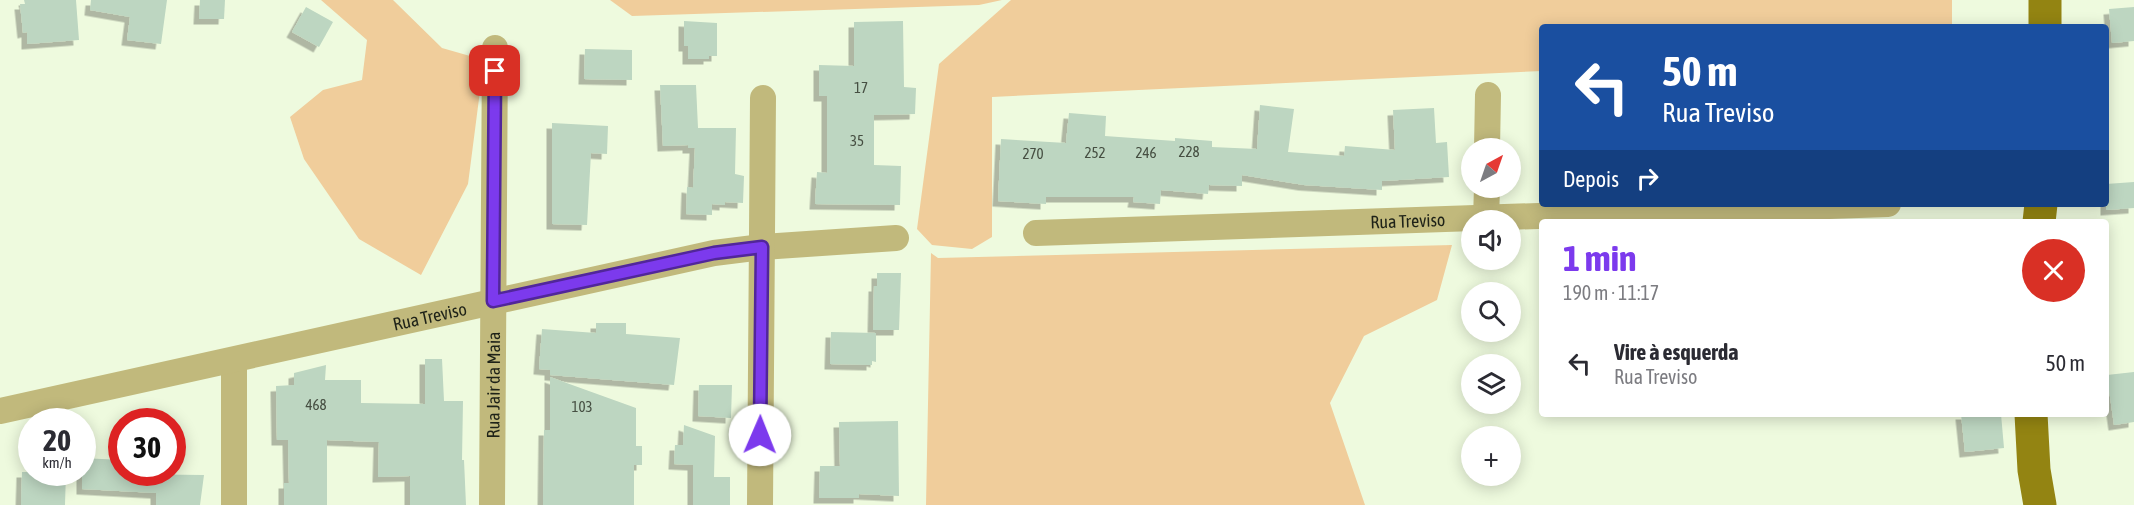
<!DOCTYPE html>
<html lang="pt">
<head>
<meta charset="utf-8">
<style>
  :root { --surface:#fff; --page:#f7f7f7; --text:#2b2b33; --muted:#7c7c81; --accent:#7c3aed }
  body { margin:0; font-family:"Asap Condensed",sans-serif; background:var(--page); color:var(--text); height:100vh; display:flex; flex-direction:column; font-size:22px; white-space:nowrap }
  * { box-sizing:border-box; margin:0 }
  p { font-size:20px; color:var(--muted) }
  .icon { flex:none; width:33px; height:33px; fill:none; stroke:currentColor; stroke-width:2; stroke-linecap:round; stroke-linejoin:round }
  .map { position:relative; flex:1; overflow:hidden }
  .sheet { position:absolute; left:1539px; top:219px; width:570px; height:198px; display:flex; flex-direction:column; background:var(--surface); border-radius:6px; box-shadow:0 3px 15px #0003 }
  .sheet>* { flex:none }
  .hud { position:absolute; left:1539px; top:24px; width:570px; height:183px; border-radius:6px; box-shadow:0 3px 15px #0003; background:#1a4fa0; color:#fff; overflow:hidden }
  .needle { width:39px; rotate:40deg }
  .controls { position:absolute; left:1461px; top:138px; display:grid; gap:12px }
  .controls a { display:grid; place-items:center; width:60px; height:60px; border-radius:50%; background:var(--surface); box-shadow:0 3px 15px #0003; font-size:30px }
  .speed { position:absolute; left:18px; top:408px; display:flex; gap:12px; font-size:30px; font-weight:700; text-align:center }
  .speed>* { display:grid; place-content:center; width:78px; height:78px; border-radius:50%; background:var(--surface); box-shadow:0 3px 15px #0003; line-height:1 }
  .speed small { font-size:15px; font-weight:400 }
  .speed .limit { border:9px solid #d22; background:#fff; color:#111 }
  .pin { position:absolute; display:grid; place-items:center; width:51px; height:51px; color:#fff; margin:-26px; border-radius:12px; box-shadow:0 3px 9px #0006 }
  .me { position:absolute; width:66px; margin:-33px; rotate:1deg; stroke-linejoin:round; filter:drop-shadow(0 0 4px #0008) }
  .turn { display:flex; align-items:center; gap:21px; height:126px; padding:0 24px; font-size:27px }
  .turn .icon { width:78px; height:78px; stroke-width:2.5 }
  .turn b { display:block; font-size:42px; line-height:51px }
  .then { display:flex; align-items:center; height:57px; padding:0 24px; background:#0003; gap:12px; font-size:22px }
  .round { display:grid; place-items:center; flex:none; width:63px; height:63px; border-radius:32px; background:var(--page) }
  .head { display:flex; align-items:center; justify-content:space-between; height:102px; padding:0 24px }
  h1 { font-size:36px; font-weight:700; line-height:45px; color:var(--accent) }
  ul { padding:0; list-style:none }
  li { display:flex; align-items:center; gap:18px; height:84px; padding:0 24px }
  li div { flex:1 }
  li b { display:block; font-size:22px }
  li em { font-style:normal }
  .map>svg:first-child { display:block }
  .green { fill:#f0cd9b }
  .building { fill:#bdd6c1; filter:url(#shadow) }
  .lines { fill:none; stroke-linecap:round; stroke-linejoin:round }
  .street { stroke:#c1b97c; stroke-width:26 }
  .primary { stroke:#938412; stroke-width:33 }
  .route-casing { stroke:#51269a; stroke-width:15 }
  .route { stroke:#7c3aed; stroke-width:10 }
  .labels { text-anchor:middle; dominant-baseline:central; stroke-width:4.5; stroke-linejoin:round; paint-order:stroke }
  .number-label { font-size:15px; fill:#464f42 }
  .street-label { font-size:18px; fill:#1e2218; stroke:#fff }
</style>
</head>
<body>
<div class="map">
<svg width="2134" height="505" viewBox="0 0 2134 505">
  <defs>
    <filter id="shadow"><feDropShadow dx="-5.5" dy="5.5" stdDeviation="0" flood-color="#0004"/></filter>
  </defs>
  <rect width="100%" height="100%" fill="#eefade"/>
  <g class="green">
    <path d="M321 0H393L442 48 484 60 468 184 421 275 359 239 304 159 290 117 323 90 362 80 367 40Z"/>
    <path d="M610 0H1002L979 5 632 16Z"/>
    <path d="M1011 0H1952V27H1542V71L992 97V237L972 249 932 245 917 229 939 64Z"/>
    <path d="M1452 245 1437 300 1364 336 1330 403 1365 505H926L931 253 938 258Z"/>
  </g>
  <g class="building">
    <path d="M24 0H76L79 40 27 44V32L23 33 20 4H25Z"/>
    <path d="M91 0H167L161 44 127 40 130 17 90 10Z"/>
    <path d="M200 0H225L224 19H199Z"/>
    <path d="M306 7 333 22 319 47 292 32Z"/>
    <path d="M2134 7V41L2112 43 2109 9Z"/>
    <path d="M684 21 717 23V56H709V59H688V46H684Z"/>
    <path d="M903 21 904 87 916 88 915 114 874 115V165L901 166 900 205 815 204 817 172 827 173V96H819V65L854 66V22Z"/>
    <path d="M585 49 632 50V80L584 79Z"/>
    <path d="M660 85H696L698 128H736L735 174 744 176 743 203 725 202V205L712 204V215L686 214 687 187 693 188 695 148H688V145L663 146Z"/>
    <path d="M1260 105 1294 109 1288 152 1344 156 1345 146 1395 150 1393 110 1434 108 1436 143 1447 142 1449 177 1382 181V190L1304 185 1242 175V186L1209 185 1208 194 1161 190 1160 204 1133 202 1134 197H1046V204L998 201 1001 139 1066 143 1069 113 1106 116 1105 136 1175 141V138L1212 141V147L1257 149Z"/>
    <path d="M552 123 608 126 607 154 591 153 587 225 552 224Z"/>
    <path d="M2134 182V208L2106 210V184Z"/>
    <path d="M877 273H901L899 330H873L874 286H877Z"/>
    <path d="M596 323H626V334L680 338 674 385 550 375V370L539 369 542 329 596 333Z"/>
    <path d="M831 332 876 333V362L872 361V365L830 364Z"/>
    <path d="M425 359H442L444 401H463L462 460H464L466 505H410V476L378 477 379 442 327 440V505H284V483H289L288 440H277L276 386 294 385V373L326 365 325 380H361V403L425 404Z"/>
    <path d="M2134 372V422L2114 425 2107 375Z"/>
    <path d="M550 377 636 408V446H642V465H634V505H543L544 430H550Z"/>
    <path d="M699 385H732L731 418 698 416Z"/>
    <path d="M1961 414H2001L2004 448 1965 452Z"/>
    <path d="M898 421 899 496 859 494V498H819L820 466H840L839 422Z"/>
    <path d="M684 425 715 436 714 477H730V505H693V465L674 464 675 445H683Z"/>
    <path d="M82 458 122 460V474L204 475 200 505H156V493L82 489Z"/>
    <path d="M22 472H66L65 505H21Z"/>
  </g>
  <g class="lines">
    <g class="street">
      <path d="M1487 148 1488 95"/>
      <path d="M1486 218 1487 188"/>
      <path id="s1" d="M1036 233 1888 204"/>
      <path d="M234 360V505"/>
      <path id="s2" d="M0 411 714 253 762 247 896 238"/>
      <path id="s3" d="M492 505 495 48"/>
      <path d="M760 505 763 98"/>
    </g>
    <g class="primary">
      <path d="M2045 27V0"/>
      <path d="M2039 222 2041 204"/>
      <path d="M2031 414 2034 470 2040 505"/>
    </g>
  </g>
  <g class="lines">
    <defs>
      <path id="route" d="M495 71 493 301 714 253 762 247 760 435"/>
    </defs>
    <use href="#route" class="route-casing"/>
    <use href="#route" class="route"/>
  </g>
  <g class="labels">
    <g class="number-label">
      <text x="861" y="87">17</text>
      <text x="857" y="140">35</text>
      <text x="1189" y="151">228</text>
      <text x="1095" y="152">252</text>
      <text x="1146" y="152">246</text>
      <text x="1033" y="153">270</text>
      <text x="316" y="404">468</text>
      <text x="582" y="406">103</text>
    </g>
    <g class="street-label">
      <text stroke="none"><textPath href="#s1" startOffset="372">Rua Treviso</textPath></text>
      <text stroke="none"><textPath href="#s2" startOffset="440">Rua Treviso</textPath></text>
      <text stroke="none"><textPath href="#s3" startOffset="120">Rua Jair da Maia</textPath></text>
    </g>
  </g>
</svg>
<div class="controls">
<a><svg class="needle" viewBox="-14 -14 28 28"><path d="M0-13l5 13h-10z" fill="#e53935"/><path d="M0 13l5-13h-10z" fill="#7c7c81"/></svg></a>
<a><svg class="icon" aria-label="sound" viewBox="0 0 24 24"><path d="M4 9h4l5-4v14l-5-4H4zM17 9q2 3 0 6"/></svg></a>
<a><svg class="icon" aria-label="search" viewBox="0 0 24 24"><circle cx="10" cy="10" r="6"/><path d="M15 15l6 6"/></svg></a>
<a><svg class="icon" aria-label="layers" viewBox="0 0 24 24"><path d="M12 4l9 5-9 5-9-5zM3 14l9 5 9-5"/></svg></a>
<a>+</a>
</div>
<div class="speed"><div>20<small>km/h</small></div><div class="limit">30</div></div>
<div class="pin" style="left:495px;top:71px;background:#d93025"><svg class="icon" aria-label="arrive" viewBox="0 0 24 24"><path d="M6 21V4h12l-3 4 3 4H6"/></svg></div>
<svg class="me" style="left:760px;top:435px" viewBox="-20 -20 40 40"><circle r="19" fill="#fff"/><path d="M0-13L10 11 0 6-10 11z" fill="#7c3aed"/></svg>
<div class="hud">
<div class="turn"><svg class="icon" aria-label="left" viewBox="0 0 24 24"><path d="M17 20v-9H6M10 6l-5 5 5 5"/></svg><div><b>50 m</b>Rua Treviso</div></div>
<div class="then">Depois<svg class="icon" aria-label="right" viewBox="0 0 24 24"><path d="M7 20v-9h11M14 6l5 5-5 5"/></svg></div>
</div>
<section class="sheet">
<div class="head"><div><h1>1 min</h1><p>190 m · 11:17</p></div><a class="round" style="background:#d93025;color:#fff"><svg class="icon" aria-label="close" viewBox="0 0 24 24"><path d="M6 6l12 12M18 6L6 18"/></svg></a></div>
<ul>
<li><svg class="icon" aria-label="left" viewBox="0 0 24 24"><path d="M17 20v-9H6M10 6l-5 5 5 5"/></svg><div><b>Vire à esquerda</b><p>Rua Treviso</p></div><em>50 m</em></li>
</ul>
</section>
</div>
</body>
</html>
